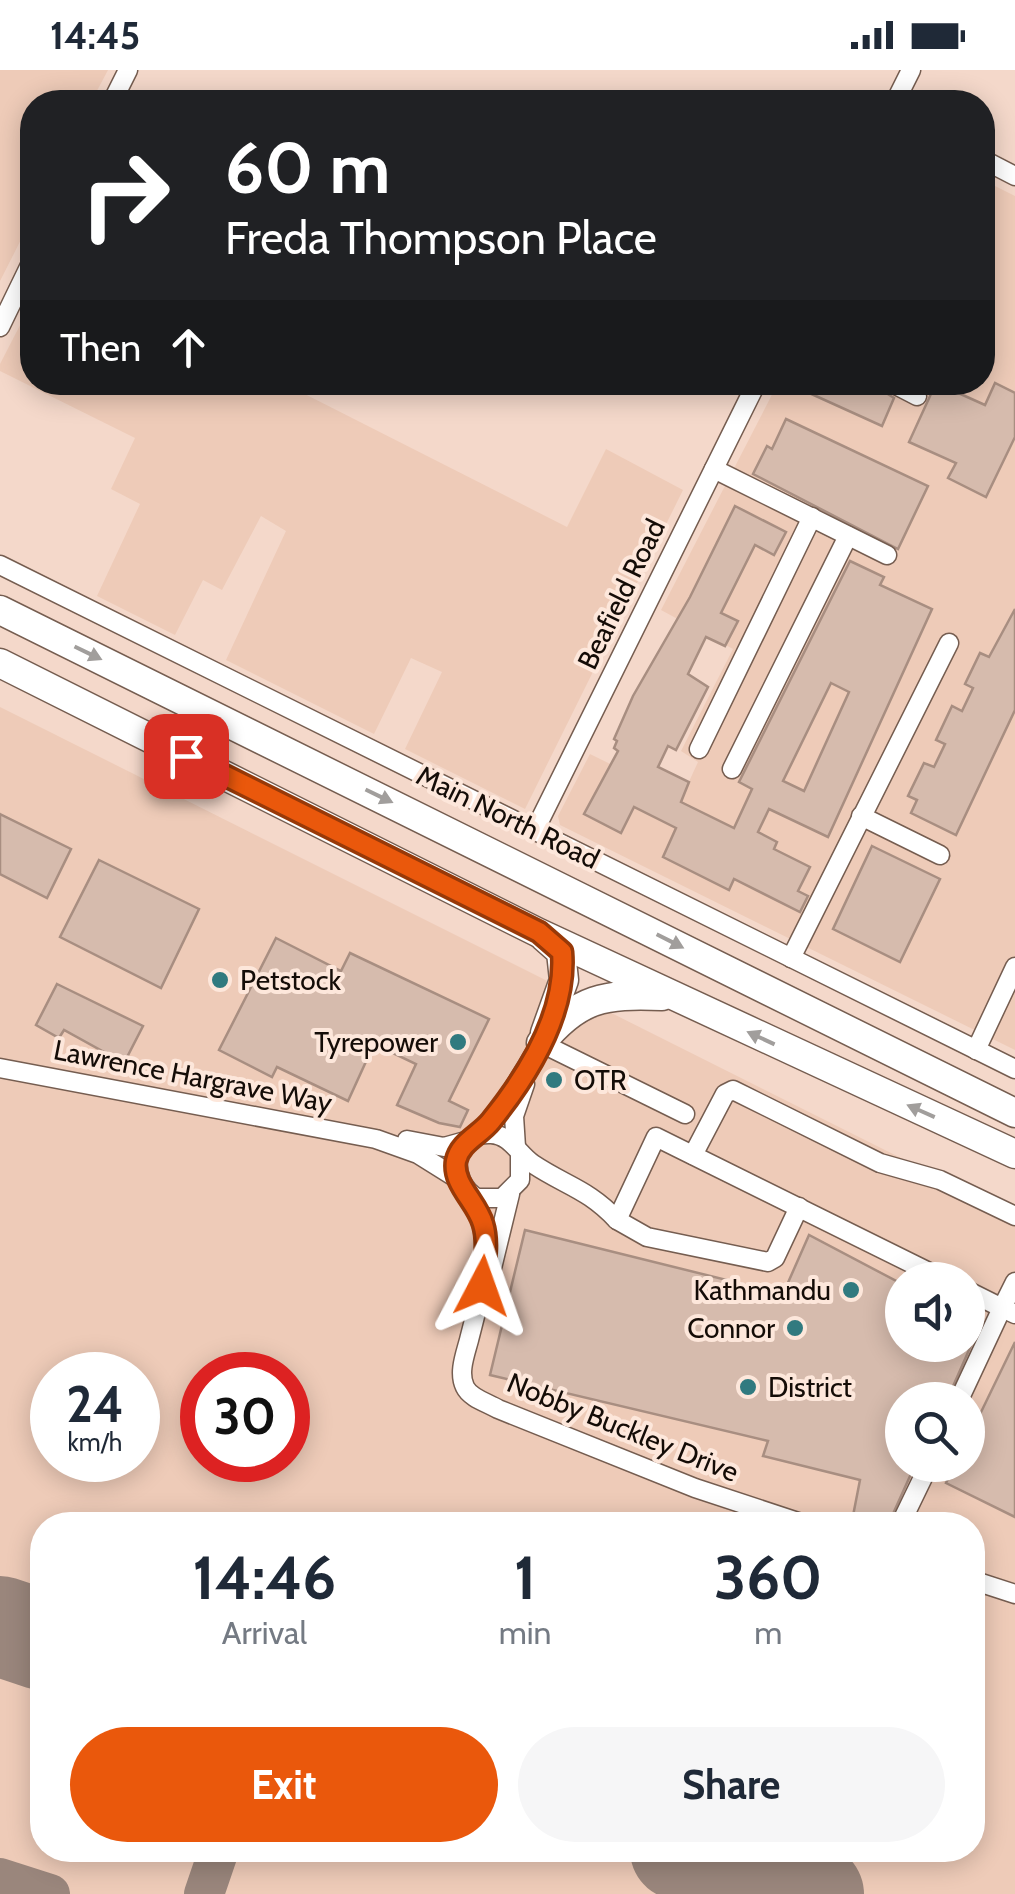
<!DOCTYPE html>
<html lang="en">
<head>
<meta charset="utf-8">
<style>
  :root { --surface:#fff; --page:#f6f6f7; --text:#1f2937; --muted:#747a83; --accent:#ea580c }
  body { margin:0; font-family:Cabin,sans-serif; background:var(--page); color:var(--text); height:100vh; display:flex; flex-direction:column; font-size:38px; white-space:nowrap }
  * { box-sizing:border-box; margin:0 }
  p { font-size:32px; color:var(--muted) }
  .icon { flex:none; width:55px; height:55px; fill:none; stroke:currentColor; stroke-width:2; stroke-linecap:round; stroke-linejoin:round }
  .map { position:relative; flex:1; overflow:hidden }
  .details { position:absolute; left:30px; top:1442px; width:955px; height:350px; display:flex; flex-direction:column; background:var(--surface); border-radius:40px; box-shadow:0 5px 25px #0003 }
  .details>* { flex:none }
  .top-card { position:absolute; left:20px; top:20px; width:975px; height:305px; border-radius:40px; box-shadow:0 5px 25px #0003; background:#202124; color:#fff; overflow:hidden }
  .fabs { position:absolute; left:885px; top:1192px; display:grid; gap:20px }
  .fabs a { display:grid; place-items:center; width:100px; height:100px; border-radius:50%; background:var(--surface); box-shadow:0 5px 25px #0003; font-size:50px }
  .speed { position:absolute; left:30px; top:1282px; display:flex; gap:20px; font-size:50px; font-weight:700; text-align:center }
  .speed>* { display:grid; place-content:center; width:130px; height:130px; border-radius:50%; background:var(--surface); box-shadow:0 5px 25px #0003; line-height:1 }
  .speed small { font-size:25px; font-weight:400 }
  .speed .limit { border:15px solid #d22; background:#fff; color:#111 }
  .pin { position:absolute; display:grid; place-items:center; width:85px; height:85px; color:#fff; margin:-42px; border-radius:20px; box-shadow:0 5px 15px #0006 }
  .me { position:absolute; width:110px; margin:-55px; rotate:4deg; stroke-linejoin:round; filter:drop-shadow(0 0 8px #0008) }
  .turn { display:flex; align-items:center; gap:35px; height:210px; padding:0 40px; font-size:45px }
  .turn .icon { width:130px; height:130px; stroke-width:2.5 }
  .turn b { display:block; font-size:70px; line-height:85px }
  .then { display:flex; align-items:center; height:95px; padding:0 40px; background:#0003; gap:20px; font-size:38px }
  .eta { display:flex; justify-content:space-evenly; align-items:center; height:170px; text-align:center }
  .eta b { font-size:60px; font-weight:700; line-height:70px }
  .cta { display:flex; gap:20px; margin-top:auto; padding:20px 40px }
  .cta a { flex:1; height:115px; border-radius:60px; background:var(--accent); color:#fff; font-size:40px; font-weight:700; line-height:115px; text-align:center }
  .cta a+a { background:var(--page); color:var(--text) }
  .status { display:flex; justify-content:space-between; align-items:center; height:70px; padding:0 50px; background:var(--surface); direction:ltr }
  .status svg { height:28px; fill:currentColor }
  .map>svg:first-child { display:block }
  .built { fill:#eecbb8; fill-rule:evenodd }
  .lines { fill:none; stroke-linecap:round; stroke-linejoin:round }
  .taxiway { stroke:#9a867c; stroke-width:40 }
  .runway { stroke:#9a867c; stroke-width:100 }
  .building { fill:#d6bbad; stroke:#a88e81; stroke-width:2.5; fill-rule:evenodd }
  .minor-casing { stroke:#755d50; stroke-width:21 }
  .highway-casing { stroke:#755d50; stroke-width:31 }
  .minor { stroke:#fff; stroke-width:18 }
  .highway { stroke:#fff; stroke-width:28 }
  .oneway { fill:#a19e9c }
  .route-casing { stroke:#983908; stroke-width:25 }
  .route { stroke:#ea580c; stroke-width:18 }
  .poi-dot { fill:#317a7f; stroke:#fde7db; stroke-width:4 }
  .labels { text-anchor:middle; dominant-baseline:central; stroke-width:8; stroke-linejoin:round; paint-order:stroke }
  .street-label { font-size:28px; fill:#140c07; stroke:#fde7db }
  .poi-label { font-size:28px; fill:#140c07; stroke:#fde7db; text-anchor:start }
</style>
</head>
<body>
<div class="status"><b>14:45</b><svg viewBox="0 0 49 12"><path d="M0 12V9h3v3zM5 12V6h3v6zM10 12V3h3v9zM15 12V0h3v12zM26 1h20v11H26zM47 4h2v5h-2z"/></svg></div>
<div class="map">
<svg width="1015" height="1824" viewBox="0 0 1015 1824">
  <rect width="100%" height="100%" fill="#f4d8ca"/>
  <g class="built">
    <path d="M0 0H108L91 32H32V148L0 211Z"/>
    <path d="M983 110 1015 126V980L560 755 558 746 590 684 681 729 698 692 681 681 733 579 661 540 778 313 982 312Z"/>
    <path d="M32 232V312L283 313 567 457 606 379 683 420 525 739 405 679 442 602 411 588 374 664 226 590 286 461 261 446 222 520 203 510 175 565 97 526 140 434 111 419 135 368 0 301V294Z"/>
    <path d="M0 637 1015 1145V1824H0ZM902 1210H968V1275H902ZM52 1305H138V1390H52ZM202 1305H288V1390H202ZM902 1330H968V1395H902ZM42 1455H972V1780H42Z"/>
  </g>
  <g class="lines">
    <g class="taxiway">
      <path d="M0 1808 50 1824"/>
      <path d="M204 1824 219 1780"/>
    </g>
    <g class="runway">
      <path d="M0 1556 42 1570"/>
      <path d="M680 1780 814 1824"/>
    </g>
  </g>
  <g class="building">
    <path d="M785 312H869L894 328 882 356Z"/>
    <path d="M936 313 985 335 995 313 1015 323V367L986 427 948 408 956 393 909 372Z"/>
    <path d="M786 349 928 416 898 479 753 404 767 376 772 379Z"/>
    <path d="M735 436 786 462 774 485 755 475 721 543 738 551 725 576 706 567 688 604 708 617 676 680 668 676 658 697 689 712 681 732 734 758 752 719 739 712 850 491 884 507 880 515 932 539 828 767 769 739 758 762 777 772 774 779 810 797 798 821 808 826 800 842 734 809 729 820 663 787 676 758 634 737 621 763 584 744 618 681 614 678 617 671 614 669 633 626 690 527ZM831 613 849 622 804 721 783 711Z"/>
    <path d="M1015 539V640L956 765 911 743 917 730 908 726 924 693 934 697 945 674 936 670 952 636 962 641 973 618 965 614 980 583 989 587Z"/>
    <path d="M0 744 71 779 47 828 0 804Z"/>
    <path d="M872 776 940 809 900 892 833 859Z"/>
    <path d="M99 790 199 839 161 918 60 867Z"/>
    <path d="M276 868 341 901 350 883 489 949 449 1031 468 1040 460 1057 439 1053 397 1035 416 994 374 974 348 1031 277 997 272 1007 219 980Z"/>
    <path d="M57 914 143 956 124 993 64 960 59 968 36 955Z"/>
    <path d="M525 1160 783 1224 809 1165 902 1214V1275H968V1249L980 1255 947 1330H902V1395H915L888 1455 852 1451 860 1410 763 1386 768 1371 490 1305Z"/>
    <path d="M1015 1272V1447L946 1413 955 1395H968V1369Z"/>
  </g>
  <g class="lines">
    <defs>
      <g id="minor">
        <path d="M112 32 128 0"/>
        <path d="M895 32 911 0"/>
        <path d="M982 89 1015 106"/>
        <path d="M0 257 32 191"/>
        <path d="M890 312 917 326"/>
        <path d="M714 399 887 485"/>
        <path d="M0 495 1015 999"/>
        <path d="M699 679 812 447"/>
        <path d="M732 699 848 466"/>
        <path d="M861 746 940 785"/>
        <path d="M535 760 757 312"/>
        <path d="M791 888 949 573"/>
        <path d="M976 980 1015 897"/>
        <path d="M0 998 376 1069 418 1084 458 1109"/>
        <path d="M478 1065 507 1029 541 973 685 1044"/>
        <path d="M407 1070 444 1077 469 1070"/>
        <path d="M516 1077 514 1046 525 1014"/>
        <path d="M520 1084V1110L502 1128H477C448 1111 451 1062 491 1064 511 1065 518 1084 533 1094 566 1116 588 1119 617 1150L656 1067 945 1210"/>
        <path d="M693 1085 725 1024 733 1020 880 1093 940 1110 1015 1146"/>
        <path d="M469 1124C498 1170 481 1222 469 1270 465 1285 458 1303 465 1317 470 1328 488 1333 498 1339L695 1418 807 1455"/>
        <path d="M617 1150 647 1167 768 1192 775 1188 799 1137"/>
        <path d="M492 1198 510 1124"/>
        <path d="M1015 1212 1002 1238 1015 1244"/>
        <path d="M959 1330 1002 1238 968 1221"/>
        <path d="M900 1455 929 1395"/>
        <path d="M972 1510 1015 1524"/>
      </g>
      <g id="highway">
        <path d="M0 540 1015 1043"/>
        <path d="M0 593 539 863 1015 1084"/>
        <path d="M544 867 561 882 564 910 545 963"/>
        <path d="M541 973C579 927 604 924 662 926"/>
      </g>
    </defs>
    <use href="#minor" class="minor-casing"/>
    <use href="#highway" class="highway-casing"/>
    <use href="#minor" class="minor"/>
    <use href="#highway" class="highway"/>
  </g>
  <defs><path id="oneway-solid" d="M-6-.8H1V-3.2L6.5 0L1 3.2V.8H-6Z" transform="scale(2.5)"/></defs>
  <g class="oneway">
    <use href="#oneway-solid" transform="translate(88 583) rotate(26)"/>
    <use href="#oneway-solid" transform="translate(379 726) rotate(26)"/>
    <use href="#oneway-solid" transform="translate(670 871) rotate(27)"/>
    <use href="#oneway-solid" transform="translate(761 968) rotate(-155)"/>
    <use href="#oneway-solid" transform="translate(921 1041) rotate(-156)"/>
  </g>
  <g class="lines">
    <defs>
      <path id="route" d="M186 686 539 862 562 882C567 942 528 1005 491 1051 480 1065 460 1072 456 1091 452 1114 477 1132 483 1154 489 1173 484 1196 482 1216"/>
    </defs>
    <use href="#route" class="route-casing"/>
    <use href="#route" class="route"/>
  </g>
  <g class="poi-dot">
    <circle cx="220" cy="910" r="10"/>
    <circle cx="458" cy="972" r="10"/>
    <circle cx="554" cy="1010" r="10"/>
    <circle cx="851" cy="1220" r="10"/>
    <circle cx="795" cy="1258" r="10"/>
    <circle cx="748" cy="1317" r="10"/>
  </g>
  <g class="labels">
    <g class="street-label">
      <text transform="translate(621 524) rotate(-64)">Beafield Road</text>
      <text transform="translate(508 747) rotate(26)">Main North Road</text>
      <text transform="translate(193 1006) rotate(11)">Lawrence Hargrave Way</text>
      <text transform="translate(623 1357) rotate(22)">Nobby Buckley Drive</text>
    </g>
    <g class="poi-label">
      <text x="240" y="910">Petstock</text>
      <text x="438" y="972" text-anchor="end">Tyrepower</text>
      <text x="574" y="1010">OTR</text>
      <text x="831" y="1220" text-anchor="end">Kathmandu</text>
      <text x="775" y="1258" text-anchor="end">Connor</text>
      <text x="768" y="1317">District</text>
    </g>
  </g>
</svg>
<div class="fabs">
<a><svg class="icon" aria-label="sound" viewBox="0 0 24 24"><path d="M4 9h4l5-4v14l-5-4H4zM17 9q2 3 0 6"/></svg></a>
<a><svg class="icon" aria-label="search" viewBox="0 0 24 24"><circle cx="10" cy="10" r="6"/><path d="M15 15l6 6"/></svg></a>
</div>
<div class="speed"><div>24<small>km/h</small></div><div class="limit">30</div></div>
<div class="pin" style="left:186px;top:686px;background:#d93025"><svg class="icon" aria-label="arrive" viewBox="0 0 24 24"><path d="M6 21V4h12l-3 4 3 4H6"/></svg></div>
<svg class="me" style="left:482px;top:1216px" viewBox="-20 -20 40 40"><path d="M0-17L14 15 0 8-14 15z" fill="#ea580c" stroke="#fff" stroke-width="4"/></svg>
<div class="top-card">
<div class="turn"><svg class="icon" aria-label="right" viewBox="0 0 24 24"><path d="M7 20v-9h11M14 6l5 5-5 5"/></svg><div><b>60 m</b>Freda Thompson Place</div></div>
<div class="then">Then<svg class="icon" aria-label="ahead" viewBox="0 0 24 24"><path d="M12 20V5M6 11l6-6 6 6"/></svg></div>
</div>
<section class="details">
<div class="eta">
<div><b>14:46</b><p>Arrival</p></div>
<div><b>1</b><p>min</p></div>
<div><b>360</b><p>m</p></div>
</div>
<div class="cta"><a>Exit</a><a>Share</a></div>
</section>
</div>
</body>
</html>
